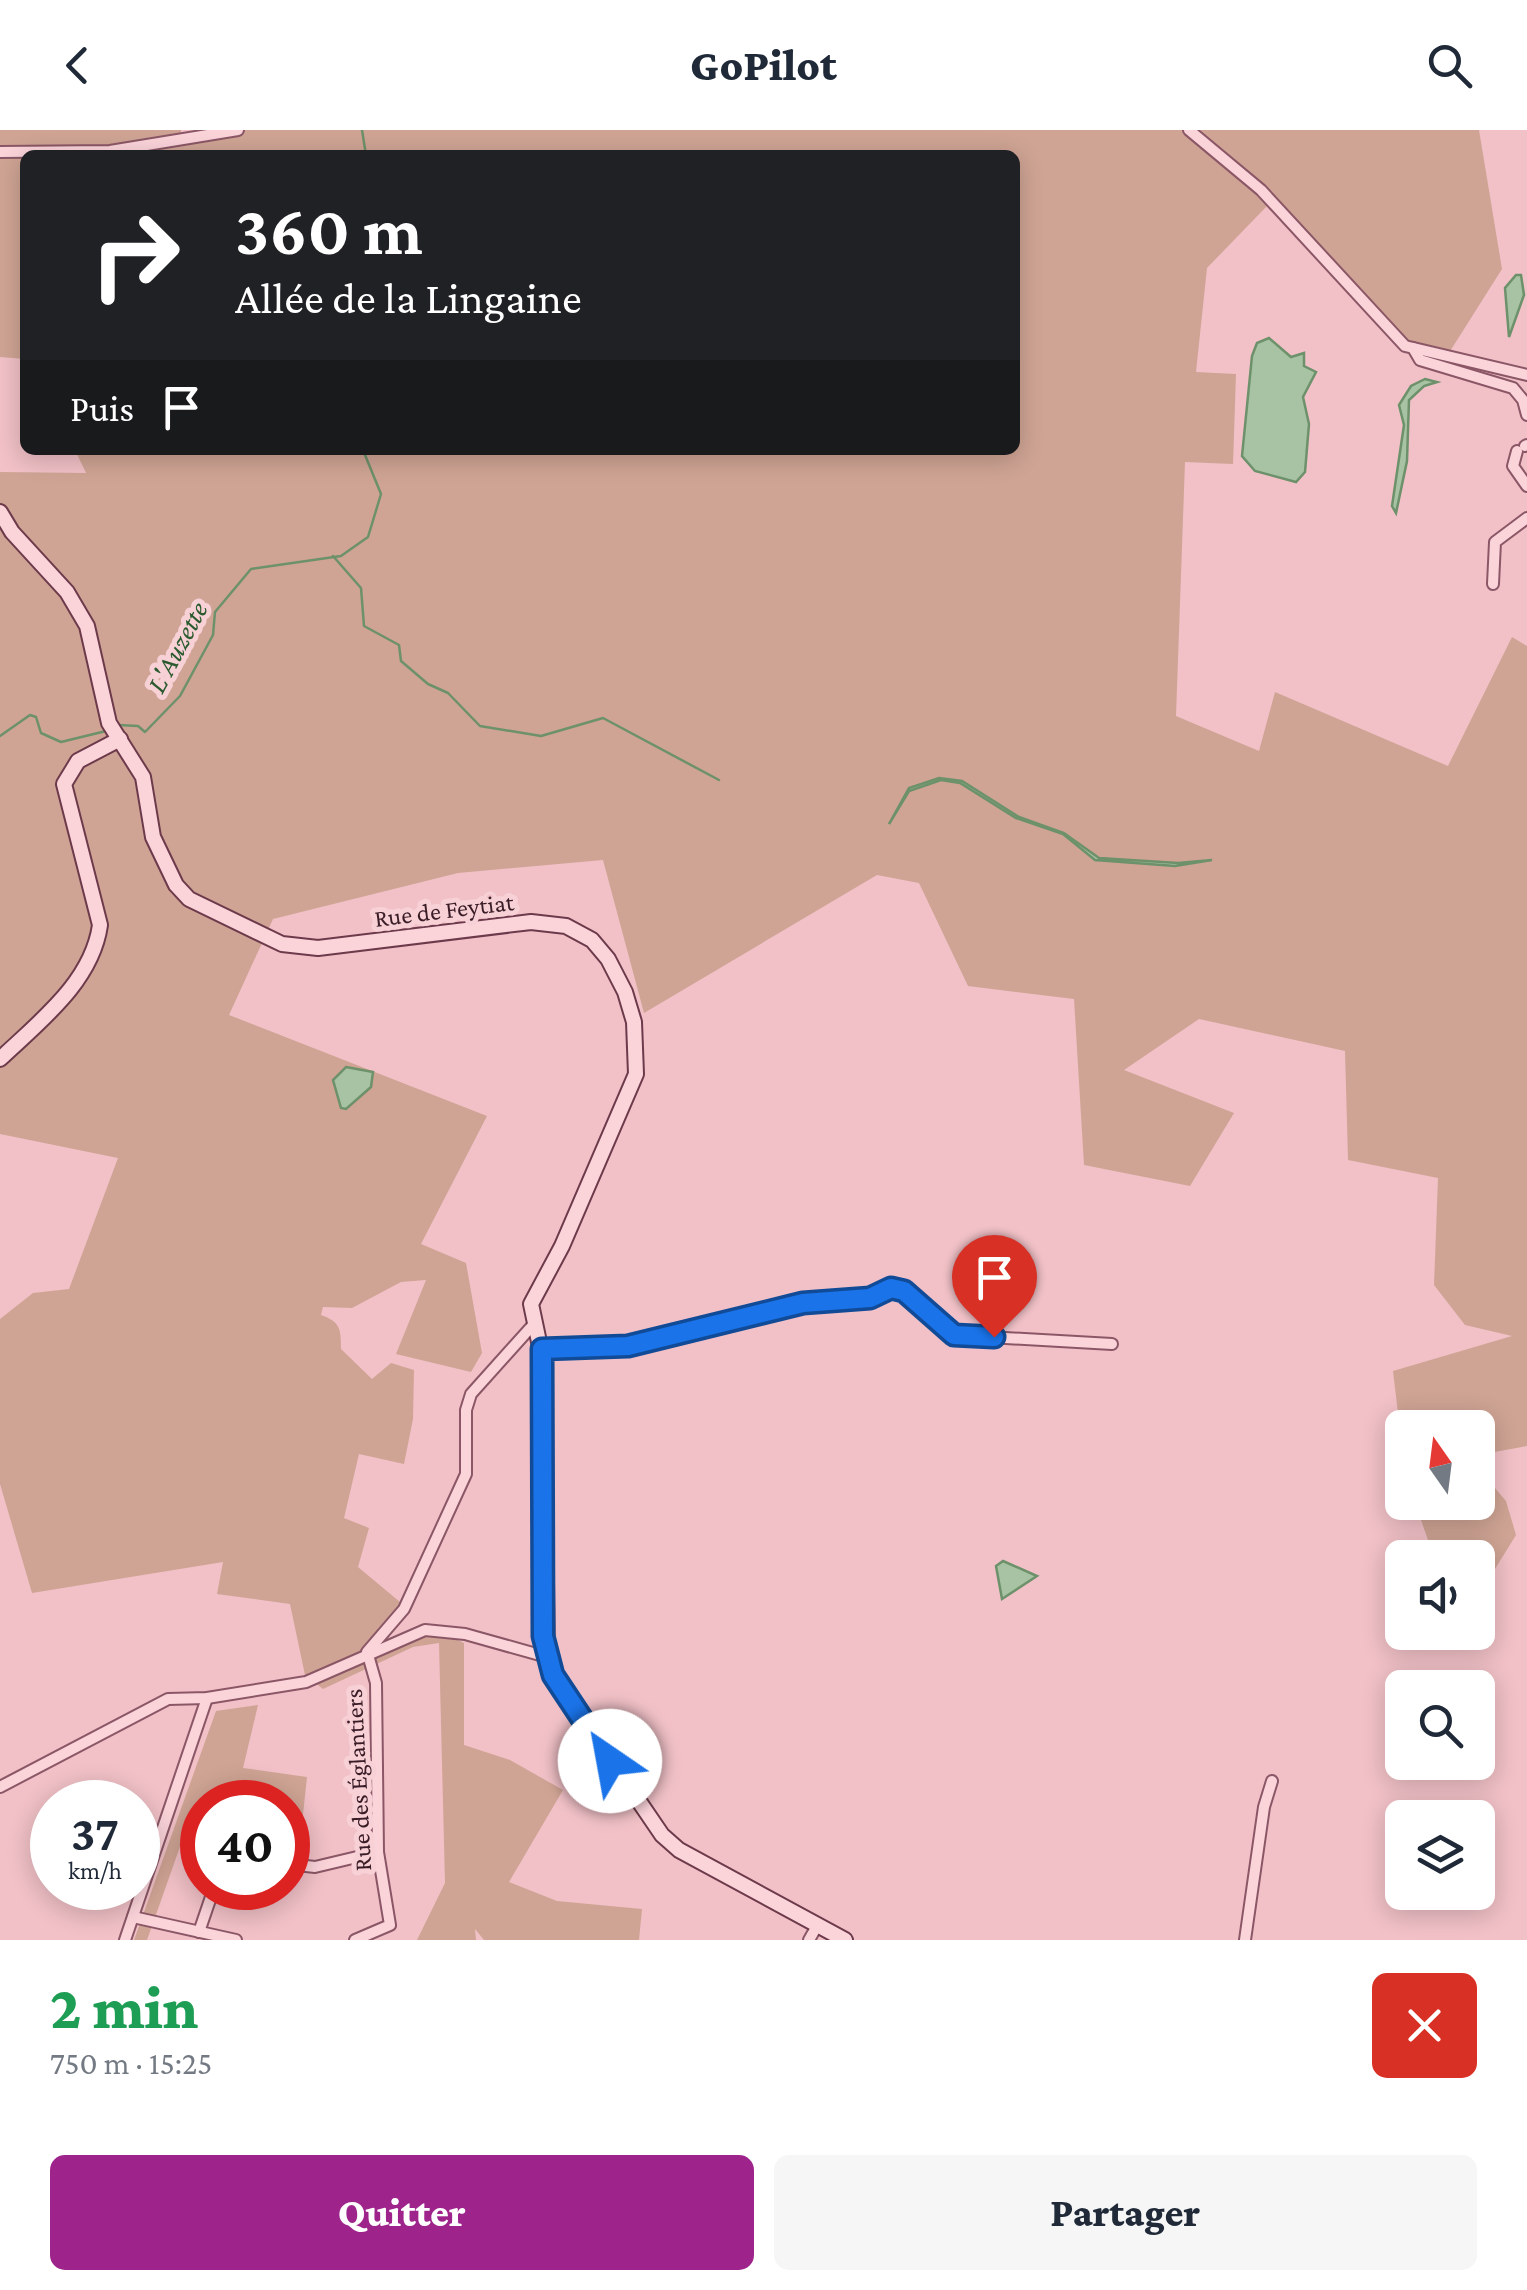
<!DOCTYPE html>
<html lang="fr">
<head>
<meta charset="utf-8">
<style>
  :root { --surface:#fff; --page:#f6f6f7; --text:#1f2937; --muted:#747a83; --accent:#9e238b }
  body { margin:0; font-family:"Crimson Pro",serif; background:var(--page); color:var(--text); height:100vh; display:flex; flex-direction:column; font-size:38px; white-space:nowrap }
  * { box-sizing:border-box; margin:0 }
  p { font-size:32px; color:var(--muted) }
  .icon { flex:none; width:55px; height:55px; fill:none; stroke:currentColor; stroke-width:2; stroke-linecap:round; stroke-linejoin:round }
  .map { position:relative; height:1810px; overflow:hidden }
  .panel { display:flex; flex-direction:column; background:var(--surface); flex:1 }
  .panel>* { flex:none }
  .top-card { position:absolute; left:20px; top:20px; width:1000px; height:305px; border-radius:15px; box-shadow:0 5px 25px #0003; background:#202124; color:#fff; overflow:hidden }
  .needle { width:65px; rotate:346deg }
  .fabs { position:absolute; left:1385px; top:1280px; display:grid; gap:20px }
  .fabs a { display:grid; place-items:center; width:110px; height:110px; border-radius:15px; background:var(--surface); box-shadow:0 5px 25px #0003; font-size:50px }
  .speed { position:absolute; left:30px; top:1650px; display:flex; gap:20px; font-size:50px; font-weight:700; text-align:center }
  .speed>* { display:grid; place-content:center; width:130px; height:130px; border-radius:50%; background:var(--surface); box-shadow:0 5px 25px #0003; line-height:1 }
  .speed small { font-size:25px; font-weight:400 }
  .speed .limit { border:15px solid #d22; background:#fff; color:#111 }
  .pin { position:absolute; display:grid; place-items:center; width:85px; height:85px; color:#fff; margin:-102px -42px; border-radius:50% 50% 50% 0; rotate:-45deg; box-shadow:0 0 10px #0007 }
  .pin .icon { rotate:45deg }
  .me { position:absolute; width:110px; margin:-55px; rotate:327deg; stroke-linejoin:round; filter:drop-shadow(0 0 8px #0008) }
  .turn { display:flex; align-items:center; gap:35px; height:210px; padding:0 50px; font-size:45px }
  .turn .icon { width:130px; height:130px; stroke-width:2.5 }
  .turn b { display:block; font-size:70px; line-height:85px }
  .then { display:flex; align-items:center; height:95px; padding:0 50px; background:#0003; gap:20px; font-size:38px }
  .round { display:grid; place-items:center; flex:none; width:105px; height:105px; border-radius:15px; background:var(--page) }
  .overview { display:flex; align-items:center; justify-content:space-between; height:170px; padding:0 50px }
  h1 { font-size:60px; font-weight:800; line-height:75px; color:#1e9e55 }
  .button { display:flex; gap:20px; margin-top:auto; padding:20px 50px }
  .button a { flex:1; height:115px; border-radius:15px; background:var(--accent); color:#fff; font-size:40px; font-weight:800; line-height:115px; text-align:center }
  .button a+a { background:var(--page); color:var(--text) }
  header { display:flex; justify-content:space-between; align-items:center; height:130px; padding:0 50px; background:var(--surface); font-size:45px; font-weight:800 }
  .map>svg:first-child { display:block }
  .green { fill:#cfa494 }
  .water { fill:#a8c3a4; stroke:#6d916a; stroke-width:2.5 }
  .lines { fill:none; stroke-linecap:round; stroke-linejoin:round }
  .stream { stroke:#6d916a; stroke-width:2.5 }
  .street-casing { stroke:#8b5767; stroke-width:14 }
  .secondary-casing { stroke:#6d3a4b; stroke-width:18 }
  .street { stroke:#fbd4da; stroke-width:10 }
  .secondary { stroke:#fbd4da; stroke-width:14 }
  .route-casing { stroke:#114b97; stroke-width:25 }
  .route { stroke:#1a73e8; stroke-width:18 }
  .labels { text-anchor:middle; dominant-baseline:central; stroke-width:10; stroke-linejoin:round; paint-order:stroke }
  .street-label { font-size:25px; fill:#3a1c27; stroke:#f7d1d6 }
  .water-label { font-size:28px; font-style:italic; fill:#2b5a2f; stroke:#f7d1d6 }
</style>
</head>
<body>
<header><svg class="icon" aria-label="back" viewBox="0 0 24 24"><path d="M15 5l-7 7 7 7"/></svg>GoPilot<svg class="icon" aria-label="search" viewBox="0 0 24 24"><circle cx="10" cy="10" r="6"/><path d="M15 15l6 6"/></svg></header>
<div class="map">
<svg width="1527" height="1810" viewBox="0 0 1527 1810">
  <rect width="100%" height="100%" fill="#f1c1c7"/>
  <g class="green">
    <path d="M0 0H181V5L216 0H1479L1502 139 1447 226 1405 216 1267 76 1207 138 1196 242 1236 244 1233 334 1185 332 1176 586 1259 621 1275 562 1448 636 1512 507 1527 516V1316L1478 1325V1298H1402V1317L1393 1241 1512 1206 1465 1195 1434 1155 1438 1048 1348 1030 1345 921 1199 889 1124 940 1234 983 1190 1056 1084 1035 1074 869 968 856 919 753 877 745 644 883 603 730 458 743 273 789 229 885 487 986 421 1114 466 1133 482 1223 471 1242 396 1224 426 1150 401 1152 352 1178 323 1177 321 1185C340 1192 341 1198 341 1219L372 1249 391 1233 414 1240 413 1289 404 1334 359 1324 344 1388 369 1398 358 1437 400 1472 384 1508 450 1506 464 1513V1615L510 1630 563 1660 509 1752 557 1771 642 1779 639 1810H484L475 1799 476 1810H417L445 1753 439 1513 413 1517 323 1559 305 1545 290 1474 217 1464 223 1432 32 1463 0 1354V1189L33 1163 69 1159 118 1028 0 1004V342L86 343 75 320H1015V25H25V229L0 227Z"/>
    <path d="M1478 1338 1506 1371 1516 1405 1495 1439 1478 1447V1428L1434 1427 1415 1373 1478 1372Z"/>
    <path d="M258 1575 243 1638 307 1647 302 1694 288 1692V1672H202V1681L193 1680 147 1810H134L216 1581Z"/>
  </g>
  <g class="water">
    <path d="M1516 145H1521L1524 165 1509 207 1505 158Z"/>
    <path d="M1269 208 1291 227 1304 223V236L1316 242 1303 267 1309 294 1305 342 1296 352 1255 341 1242 326 1252 226 1257 213Z"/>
    <path d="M1425 249 1437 252 1424 256 1409 270 1407 331 1396 383 1392 376 1404 295 1399 275 1411 256Z"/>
    <path d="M939 648 962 651 1019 687 1064 703 1099 728 1178 733 1212 730 1175 736 1095 730 1063 704 1016 688 960 653 941 650 909 661 889 694 909 658Z"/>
    <path d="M346 937 373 942 371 957 346 979 341 978 333 950Z"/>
    <path d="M1003 1431 1037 1446 1002 1469 996 1436Z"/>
  </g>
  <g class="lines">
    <g class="stream">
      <path d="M362 0 366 25"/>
      <path d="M333 426 361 458 364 496 399 515 401 531 428 554 448 563 480 596 541 606 603 588 719 650"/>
      <path d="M118 595 138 596 145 602 180 566 213 505 215 482 251 439 341 426 368 407 381 364 363 320"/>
      <path d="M0 606 30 585 36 587 41 603 61 612 106 601"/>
    </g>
    <defs>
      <g id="street">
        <path d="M1189 0 1261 60 1405 216 1527 245"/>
        <path d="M0 22 110 21 238 0"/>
        <path d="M1413 218 1420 230 1513 258 1523 270 1527 285"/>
        <path d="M1525 316 1527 315"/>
        <path d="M1517 321 1513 336 1527 356"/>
        <path d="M1493 454 1495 412 1527 388"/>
        <path d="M542 1219 628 1216 803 1173 870 1167 891 1158 904 1161 954 1205 1112 1214"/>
        <path d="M367 1522 404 1479 466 1344V1280L471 1264 533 1195"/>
        <path d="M0 1657 168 1569 207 1568 306 1552 425 1500 465 1504 547 1527"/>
        <path d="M288 1734 315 1737 378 1722"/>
        <path d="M133 1787 236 1810"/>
        <path d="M199 1802 214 1758"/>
        <path d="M125 1810 207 1568"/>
        <path d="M355 1810 390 1795 378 1722 376 1553 368 1525"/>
        <path d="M809 1810 817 1796"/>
        <path d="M1245 1810 1264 1677 1272 1651"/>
      </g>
      <g id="secondary">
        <path d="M0 382 12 402 67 462 87 496 109 593 143 647 153 707 176 755 189 769 282 814 318 818 531 792 566 796 592 810 608 829 625 862 634 892 636 944 562 1116 531 1174 543 1231 547 1527 553 1545 662 1705 679 1720 845 1810"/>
        <path d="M0 929C39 892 92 852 100 795L64 654 78 631 120 609"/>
      </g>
    </defs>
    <use href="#street" class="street-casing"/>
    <use href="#secondary" class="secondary-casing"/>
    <use href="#street" class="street"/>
    <use href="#secondary" class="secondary"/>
  </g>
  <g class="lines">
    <defs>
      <path id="route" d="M610 1631 553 1545 543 1506 542 1219 628 1216 803 1173 870 1168 891 1158 904 1161 954 1205 994 1207"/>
    </defs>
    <use href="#route" class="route-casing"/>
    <use href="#route" class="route"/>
  </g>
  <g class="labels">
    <g class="street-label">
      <text transform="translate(444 780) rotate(-7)">Rue de Feytiat</text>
      <text transform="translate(358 1650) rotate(-93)">Rue des Églantiers</text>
    </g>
    <g class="water-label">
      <text transform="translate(177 517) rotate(-62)">L'Auzette</text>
    </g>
  </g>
</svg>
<div class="fabs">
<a><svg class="needle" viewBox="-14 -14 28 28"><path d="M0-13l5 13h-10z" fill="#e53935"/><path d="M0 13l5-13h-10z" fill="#747a83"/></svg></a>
<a><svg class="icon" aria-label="sound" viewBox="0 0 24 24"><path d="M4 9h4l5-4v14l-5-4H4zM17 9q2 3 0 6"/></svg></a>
<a><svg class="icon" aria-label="search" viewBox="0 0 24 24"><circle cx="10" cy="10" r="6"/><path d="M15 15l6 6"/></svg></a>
<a><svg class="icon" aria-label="layers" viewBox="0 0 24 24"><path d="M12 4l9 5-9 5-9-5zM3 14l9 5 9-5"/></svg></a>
</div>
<div class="speed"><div>37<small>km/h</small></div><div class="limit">40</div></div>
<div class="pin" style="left:994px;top:1207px;background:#d93025"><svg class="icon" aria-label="arrive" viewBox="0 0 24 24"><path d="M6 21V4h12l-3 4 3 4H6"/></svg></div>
<svg class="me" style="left:610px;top:1631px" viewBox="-20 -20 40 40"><circle r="19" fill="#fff"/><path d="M0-13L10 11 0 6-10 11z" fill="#1a73e8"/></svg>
<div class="top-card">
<div class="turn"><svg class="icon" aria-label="right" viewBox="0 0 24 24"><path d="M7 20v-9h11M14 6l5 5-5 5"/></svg><div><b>360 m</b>Allée de la Lingaine</div></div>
<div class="then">Puis<svg class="icon" aria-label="arrive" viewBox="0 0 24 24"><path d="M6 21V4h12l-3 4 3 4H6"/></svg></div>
</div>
</div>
<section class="panel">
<div class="overview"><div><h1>2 min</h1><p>750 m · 15:25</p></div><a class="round" style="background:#d93025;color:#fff"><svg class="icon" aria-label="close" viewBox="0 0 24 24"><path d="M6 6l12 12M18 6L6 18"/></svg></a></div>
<div class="button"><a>Quitter</a><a>Partager</a></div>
</section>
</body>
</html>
